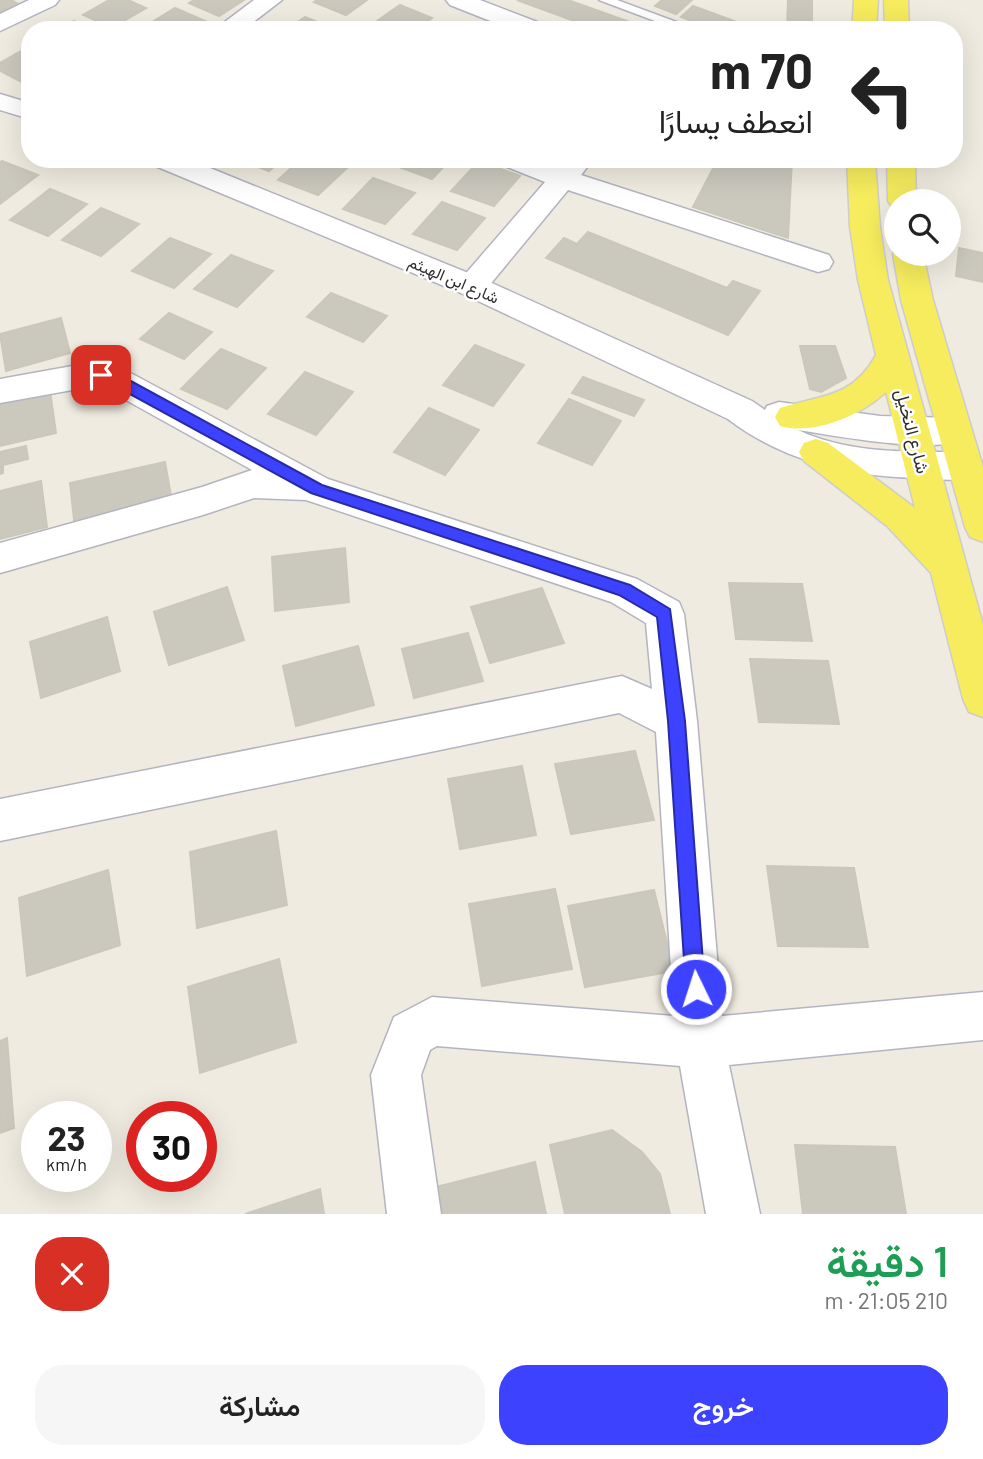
<!DOCTYPE html>
<html lang="ar">
<head>
<meta charset="utf-8">
<style>
  :root { --surface:#fff; --page:#f6f6f6; --text:#222; --muted:#767676; --accent:#3d42ff }
  body { margin:0; font-family:Barlow,Vazirmatn,sans-serif; background:var(--page); color:var(--text); direction:rtl; height:100vh; display:flex; flex-direction:column; font-size:26px; white-space:nowrap }
  * { box-sizing:border-box; margin:0 }
  p { font-size:23px; color:var(--muted) }
  .icon { flex:none; width:38px; height:38px; fill:none; stroke:currentColor; stroke-width:2; stroke-linecap:round; stroke-linejoin:round }
  .map { position:relative; height:1214px; overflow:hidden; direction:ltr }
  .side { display:flex; flex-direction:column; background:var(--surface); flex:1 }
  .side>* { flex:none }
  .hud { position:absolute; left:21px; top:21px; width:942px; height:147px; border-radius:28px; box-shadow:0 7px 28px #0002; direction:rtl; background:#fff; color:var(--text); overflow:hidden }
  .controls { position:absolute; left:884px; top:189px; display:grid; gap:14px }
  .controls a { display:grid; place-items:center; width:77px; height:77px; border-radius:50%; background:var(--surface); box-shadow:0 7px 28px #0002; font-size:35px }
  .speed { position:absolute; left:21px; top:1101px; display:flex; gap:14px; font-size:35px; font-weight:700; text-align:center }
  .speed>* { display:grid; place-content:center; width:91px; height:91px; border-radius:50%; background:var(--surface); box-shadow:0 7px 28px #0002; line-height:1 }
  .speed small { font-size:18px; font-weight:400 }
  .speed .limit { border:10px solid #d22; background:#fff; color:#111 }
  .pin { position:absolute; display:grid; place-items:center; width:60px; height:60px; color:#fff; margin:-30px; border-radius:14px; box-shadow:0 4px 10px #0006 }
  .me { position:absolute; width:77px; margin:-38px; rotate:356deg; stroke-linejoin:round; filter:drop-shadow(0 0 5px #0008) }
  .turn { display:flex; align-items:center; gap:24px; height:147px; padding:0 35px; font-size:32px }
  .turn .icon { width:91px; height:91px; stroke-width:2.5 }
  .turn b { display:block; font-size:49px; line-height:60px }
  .round { display:grid; place-items:center; flex:none; width:74px; height:74px; border-radius:28px; background:var(--page) }
  .head { display:flex; align-items:center; justify-content:space-between; height:119px; padding:0 35px }
  h1 { font-size:42px; font-weight:600; line-height:52px; color:#1e9e55 }
  .cta { display:flex; gap:14px; margin-top:auto; padding:14px 35px }
  .cta a { flex:1; height:80px; border-radius:28px; background:var(--accent); color:#fff; font-size:28px; font-weight:600; line-height:80px; text-align:center }
  .cta a+a { background:var(--page); color:var(--text) }
  .map>svg:first-child { display:block }
  .building { fill:#cbc9be; stroke:#cbc8b9; stroke-width:2 }
  .lines { fill:none; stroke-linecap:round; stroke-linejoin:round }
  .service-casing { stroke:#b4b4c1; stroke-width:3 }
  .minor-casing { stroke:#b4b4c1; stroke-width:3 }
  .secondary-casing { stroke:#b4b4c1; stroke-width:3 }
  .primary-casing { stroke:#cdcdcd; stroke-width:3 }
  .service { fill:#fff; fill-rule:evenodd }
  .minor { fill:#fff; fill-rule:evenodd }
  .secondary { fill:#fff; fill-rule:evenodd }
  .primary { fill:#f6ec5e; fill-rule:evenodd }
  .route { fill:#3d42ff; stroke:#282ba6; stroke-width:2 }
  .labels { text-anchor:middle; dominant-baseline:central; stroke-width:5; stroke-linejoin:round; paint-order:stroke }
  .far-street-label { font-size:16px; fill:#2e2e2e; stroke:#fff }
  .street-label { font-size:18px; fill:#2e2e2e; stroke:#fff }
</style>
</head>
<body>
<div class="map">
<svg width="983" height="1214" viewBox="0 0 983 1214">
  <rect width="100%" height="100%" fill="#efebe0"/>
  <g class="building">
    <path d="M0 0H11L17 3 0 12Z"/>
    <path d="M109 0H128L146 8 112 28 83 15Z"/>
    <path d="M194 0H244L219 16 189 3Z"/>
    <path d="M317 0H367L346 15 314 2Z"/>
    <path d="M517 0H568L652 30H599Z"/>
    <path d="M662 0H692L676 14 655 6Z"/>
    <path d="M788 0H812V30H787Z"/>
    <path d="M400 5 432 18 416 30H380L370 26Z"/>
    <path d="M693 6 753 28 715 30 681 17Z"/>
    <path d="M175 8 205 21 191 30 141 29Z"/>
    <path d="M305 17 337 30H286Z"/>
    <path d="M74 21 93 30H60Z"/>
    <path d="M30 46V77L22 82 0 71V63Z"/>
    <path d="M236 159H283L269 171Z"/>
    <path d="M301 159H331L349 166 318 195 278 180Z"/>
    <path d="M396 159H451L432 179 391 164Z"/>
    <path d="M718 159H792L788 238 693 207Z"/>
    <path d="M2 161 38 175 0 204V162Z"/>
    <path d="M479 161 520 176 494 206 451 191Z"/>
    <path d="M373 178 415 193 385 224 343 209Z"/>
    <path d="M50 189 87 204 48 236 10 220Z"/>
    <path d="M442 202 485 218 457 250 413 234Z"/>
    <path d="M101 208 139 224 101 256 62 240Z"/>
    <path d="M588 232 727 288 733 281 760 291 728 335 546 258 564 238 577 244Z"/>
    <path d="M170 238 211 254 174 288 132 271Z"/>
    <path d="M959 248 983 253V282L956 276Z"/>
    <path d="M231 255 273 271 237 307 194 289Z"/>
    <path d="M331 293 387 316 363 342 307 317Z"/>
    <path d="M169 313 212 332 184 359 140 339Z"/>
    <path d="M61 318 70 353 6 371 0 334Z"/>
    <path d="M475 345 524 365 493 406 443 385Z"/>
    <path d="M800 346H835L846 378 821 392 810 389Z"/>
    <path d="M221 349 266 368 227 409 181 389Z"/>
    <path d="M305 372 353 392 316 435 268 414Z"/>
    <path d="M583 377 644 400 634 416 572 393Z"/>
    <path d="M50 391 56 433 0 446V403Z"/>
    <path d="M569 399 621 421 592 465 538 443Z"/>
    <path d="M429 408 479 430 445 475 394 452Z"/>
    <path d="M26 446 28 459 3 465V473L0 474V452Z"/>
    <path d="M165 462 171 496 142 503 144 513 75 529 70 483Z"/>
    <path d="M41 481 47 527 0 539V491Z"/>
    <path d="M345 548 349 602 275 611 272 557Z"/>
    <path d="M729 583 802 584 812 641 736 639Z"/>
    <path d="M227 587 244 640 169 665 154 612Z"/>
    <path d="M542 588 564 643 490 663 471 607Z"/>
    <path d="M107 617 120 671 41 698 30 642Z"/>
    <path d="M468 633 483 681 414 698 402 649Z"/>
    <path d="M358 646 374 705 296 726 283 666Z"/>
    <path d="M750 659 828 661 839 724 759 722Z"/>
    <path d="M635 751 654 820 571 834 555 764Z"/>
    <path d="M522 766 536 835 460 849 448 779Z"/>
    <path d="M276 831 287 905 197 928 190 852Z"/>
    <path d="M767 866 854 868 868 947 778 946Z"/>
    <path d="M108 870 120 945 27 976 19 898Z"/>
    <path d="M555 889 572 969 482 986 469 904Z"/>
    <path d="M654 890 674 971 585 987 568 906Z"/>
    <path d="M279 959 296 1042 200 1073 188 987Z"/>
    <path d="M7 1038 14 1128 0 1133V1041Z"/>
    <path d="M612 1130 642 1152 660 1174 670 1214H565L550 1145Z"/>
    <path d="M795 1145 895 1147 906 1214H803Z"/>
    <path d="M535 1162 546 1214H441L436 1187Z"/>
    <path d="M320 1189 324 1214H245Z"/>
  </g>
  <g class="lines">
    <defs>
      <path id="service" d="M599 0H617L698 30H679Z"/>
      <g id="minor">
        <path d="M29 0H59L55 5 0 31V14Z"/>
        <path d="M254 0H282L243 30H214Z"/>
        <path d="M446 0H480L545 25 548 30H513L450 5Z"/>
        <path d="M498 159H538L558 167 564 159H589L591 162 581 175 829 255 833 262 829 269 818 272 568 190 483 293 472 296 461 293 457 286 461 279 545 182 502 165Z"/>
        <path d="M89 363 125 370 328 479 637 579 679 602 684 614 697 721 722 1016 983 992V1040L729 1065 760 1214H706L680 1066 437 1046 430 1050 421 1075 441 1214H387L371 1075 394 1017 432 997 674 1016 656 732 619 713 0 841V799L622 676 652 689 646 623 611 602 306 500 254 498 203 515 0 573V543L202 487 252 470 106 389 89 387 0 403V379Z"/>
      </g>
      <g id="secondary">
        <path d="M0 94 30 103V119L0 110Z"/>
        <path d="M149 159H188L483 279 752 401 765 410 767 406 779 402 880 416 954 418 966 422 971 431 966 440C926 453 842 437 798 430 849 454 910 452 964 452L976 456 982 466 976 476C957 482 937 479 917 478 848 476 783 461 728 419L461 293 153 165Z"/>
      </g>
      <g id="primary">
        <path d="M854 0H878L876 30H852Z"/>
        <path d="M884 0H908L909 30H885Z"/>
        <path d="M847 159H875L880 227 888 280 983 625V717L969 712 963 699 931 573 887 526 804 461 799 452 804 443 816 439 828 443 915 508 886 392C861 415 814 436 780 426L775 417 780 408C821 395 853 398 876 355L858 280 850 227Z"/>
        <path d="M887 159H915L916 201H896V208L892 207 888 201Z"/>
        <path d="M896 249V254H923L933 300 983 467V542L970 537 965 527 901 300 893 254Z"/>
      </g>
    </defs>
    <use href="#service" class="service-casing"/>
    <use href="#minor" class="minor-casing"/>
    <use href="#secondary" class="secondary-casing"/>
    <use href="#primary" class="primary-casing"/>
    <use href="#service" class="service"/>
    <use href="#minor" class="minor"/>
    <use href="#secondary" class="secondary"/>
    <use href="#primary" class="primary"/>
  </g>
  <path class="route" d="M101 370 118 374 322 485 630 585 670 609 685 721 705 989 703 996 696 999 689 996 686 989 668 721 657 617 619 595 311 493 108 382 97 378 95 375Z"/>
  <g class="labels">
    <g class="far-street-label">
      <text transform="translate(454 279) rotate(23)">شارع ابن الهيثم</text>
    </g>
    <g class="street-label">
      <text transform="translate(913 431) rotate(75)">شارع النخيل</text>
    </g>
  </g>
</svg>
<div class="controls">
<a><svg class="icon" aria-label="search" viewBox="0 0 24 24"><circle cx="10" cy="10" r="6"/><path d="M15 15l6 6"/></svg></a>
</div>
<div class="speed"><div>23<small>km/h</small></div><div class="limit">30</div></div>
<div class="pin" style="left:101px;top:375px;background:#d93025"><svg class="icon" aria-label="arrive" viewBox="0 0 24 24"><path d="M6 21V4h12l-3 4 3 4H6"/></svg></div>
<svg class="me" style="left:696px;top:989px" viewBox="-20 -20 40 40"><circle r="17" fill="#3d42ff" stroke="#fff" stroke-width="3"/><path d="M0-11L8 9 0 5-8 9z" fill="#fff"/></svg>
<div class="hud">
<div class="turn"><svg class="icon" aria-label="left" viewBox="0 0 24 24"><path d="M17 20v-9H6M10 6l-5 5 5 5"/></svg><div><b>70 m</b>انعطف يسارًا</div></div>
</div>
</div>
<section class="side">
<div class="head"><div><h1>1 دقيقة</h1><p>210 m · 21:05</p></div><a class="round" style="background:#d93025;color:#fff"><svg class="icon" aria-label="close" viewBox="0 0 24 24"><path d="M6 6l12 12M18 6L6 18"/></svg></a></div>
<div class="cta"><a>خروج</a><a>مشاركة</a></div>
</section>
</body>
</html>
